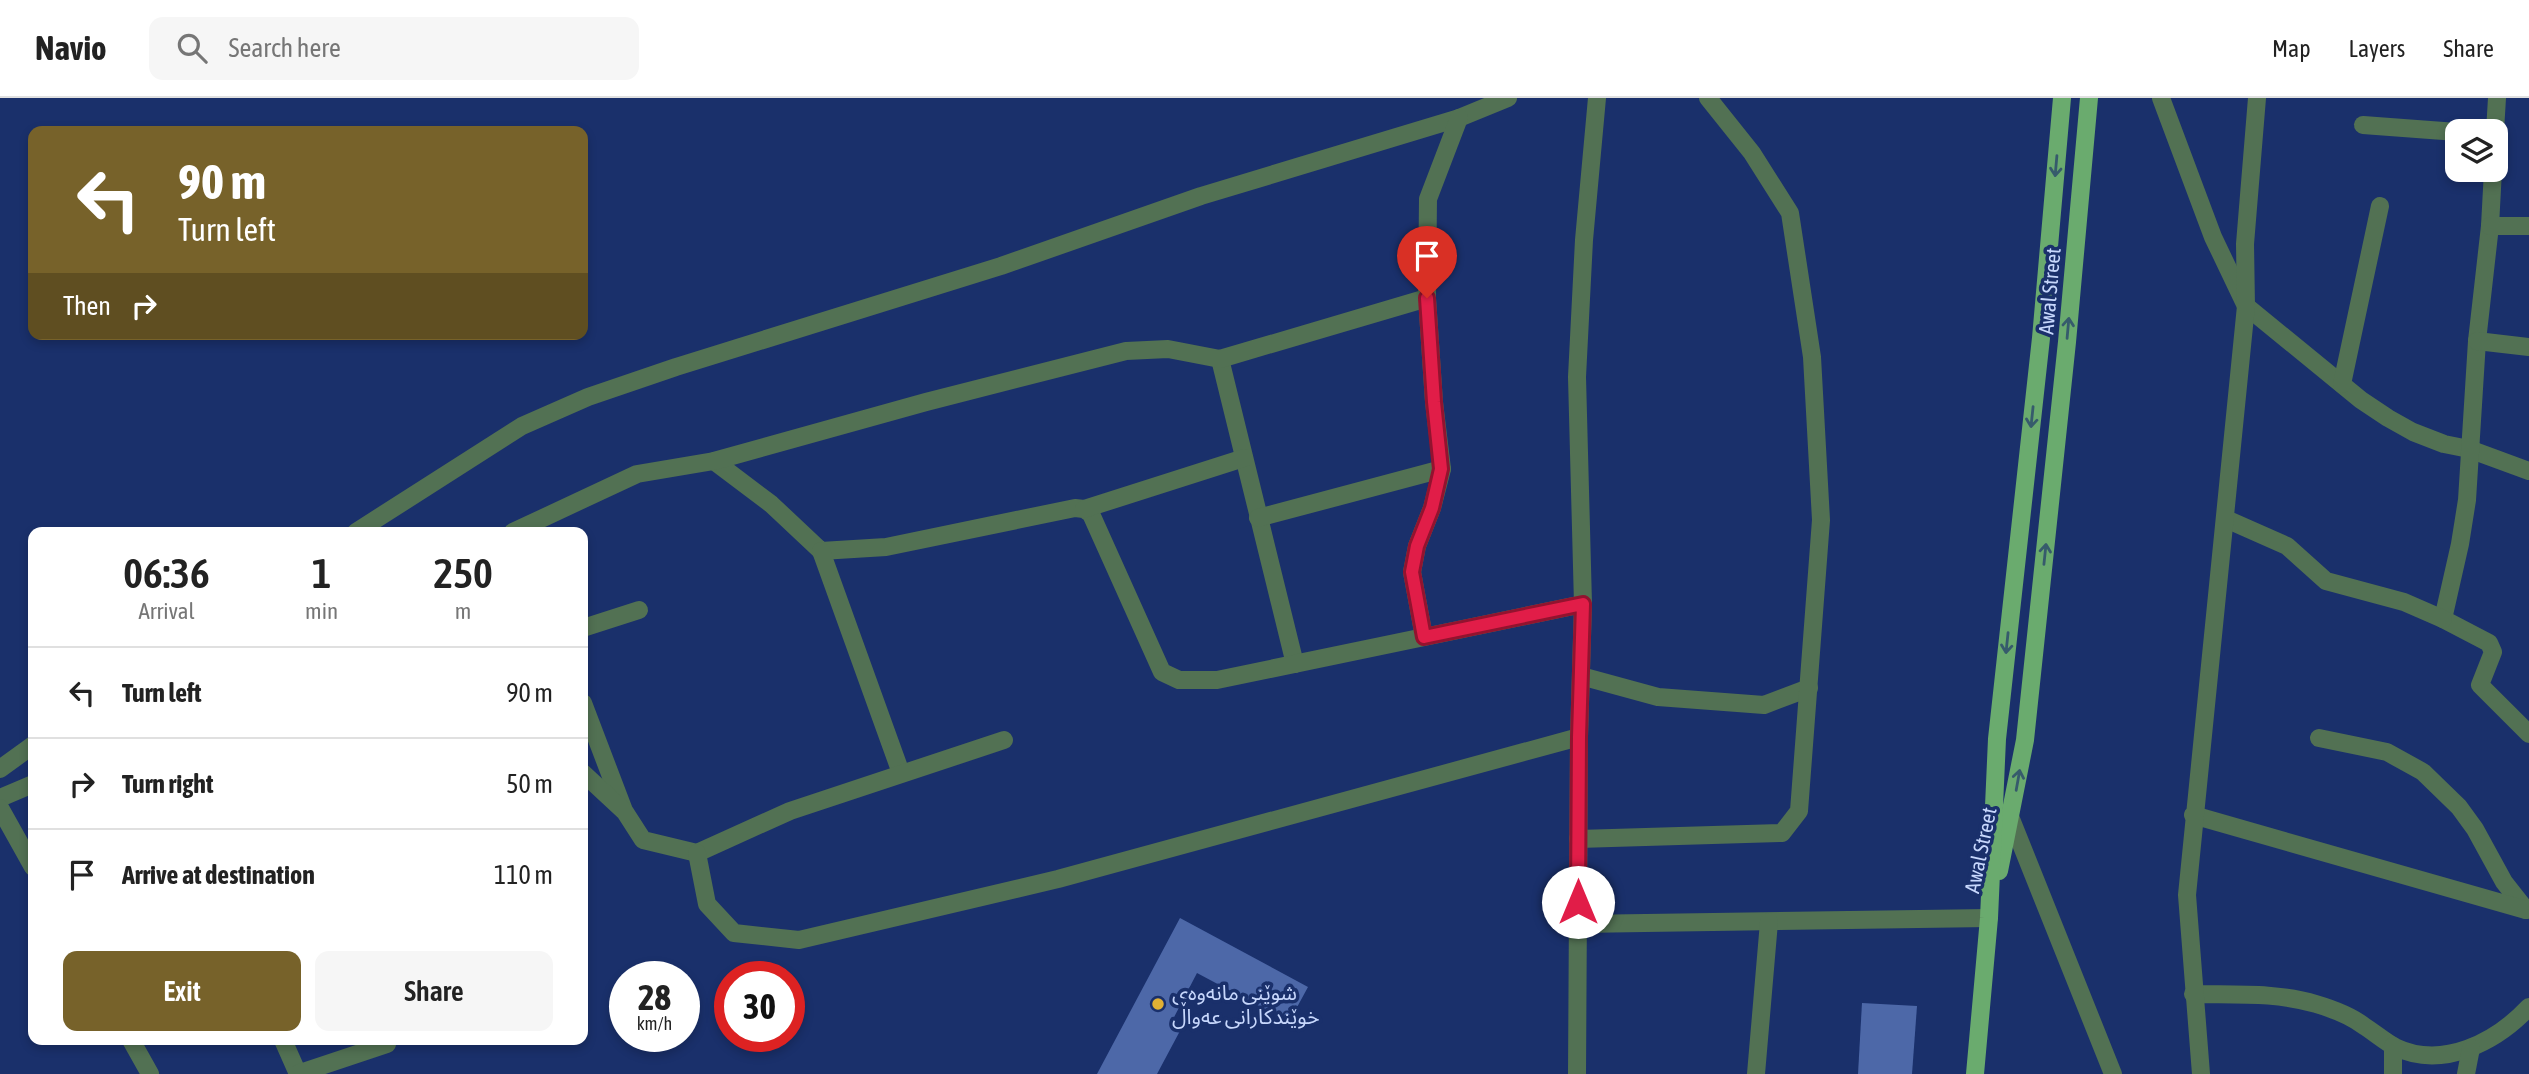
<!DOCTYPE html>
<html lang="en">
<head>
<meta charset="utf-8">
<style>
  :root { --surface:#fff; --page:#f6f6f6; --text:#222; --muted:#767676; --line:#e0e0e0; --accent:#77622a }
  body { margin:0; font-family:"Asap Condensed","Noto Sans Arabic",sans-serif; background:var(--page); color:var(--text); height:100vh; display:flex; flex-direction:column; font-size:26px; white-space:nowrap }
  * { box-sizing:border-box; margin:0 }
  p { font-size:23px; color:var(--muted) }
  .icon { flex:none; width:38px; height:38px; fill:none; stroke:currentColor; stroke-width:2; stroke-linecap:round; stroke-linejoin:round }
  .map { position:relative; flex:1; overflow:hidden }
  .side { position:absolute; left:28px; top:429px; width:560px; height:518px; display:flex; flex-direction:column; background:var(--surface); border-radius:14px; box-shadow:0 4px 10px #0003 }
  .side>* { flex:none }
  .banner { position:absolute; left:28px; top:28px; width:560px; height:214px; border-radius:14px; box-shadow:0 4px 10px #0003; background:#77622a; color:#fff; overflow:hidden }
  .tools { position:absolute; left:2445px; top:21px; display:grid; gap:14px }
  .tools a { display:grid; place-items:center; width:63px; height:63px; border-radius:14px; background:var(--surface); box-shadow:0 4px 10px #0003; font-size:35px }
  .speed { position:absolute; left:609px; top:863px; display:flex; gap:14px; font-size:35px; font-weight:700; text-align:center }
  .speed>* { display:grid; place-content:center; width:91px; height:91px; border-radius:50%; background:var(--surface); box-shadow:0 4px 10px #0003; line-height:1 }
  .speed small { font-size:18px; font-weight:400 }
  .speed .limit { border:10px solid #d22; background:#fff; color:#111 }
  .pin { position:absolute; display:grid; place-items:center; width:60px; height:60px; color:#fff; margin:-72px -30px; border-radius:50% 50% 50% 0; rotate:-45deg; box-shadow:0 0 7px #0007 }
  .pin .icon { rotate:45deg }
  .me { position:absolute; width:77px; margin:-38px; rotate:0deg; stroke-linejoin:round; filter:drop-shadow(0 0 5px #0008) }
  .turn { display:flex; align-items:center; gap:24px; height:147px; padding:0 35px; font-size:32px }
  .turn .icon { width:91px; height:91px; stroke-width:2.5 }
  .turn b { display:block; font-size:49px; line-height:60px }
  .then { display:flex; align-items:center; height:66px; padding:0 35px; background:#0003; gap:14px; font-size:26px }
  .eta { display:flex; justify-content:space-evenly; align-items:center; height:119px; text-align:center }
  .eta b { font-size:42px; font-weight:600; line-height:49px }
  .button { display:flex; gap:14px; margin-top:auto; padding:14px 35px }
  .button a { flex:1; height:80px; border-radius:14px; background:var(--accent); color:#fff; font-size:28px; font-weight:600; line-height:80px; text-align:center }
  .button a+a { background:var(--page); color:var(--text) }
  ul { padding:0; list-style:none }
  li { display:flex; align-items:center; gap:21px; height:91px; padding:0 35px; border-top:2px solid var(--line) }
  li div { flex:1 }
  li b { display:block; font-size:26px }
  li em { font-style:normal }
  header { display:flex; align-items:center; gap:42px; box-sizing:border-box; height:98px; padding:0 35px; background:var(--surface); border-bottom:2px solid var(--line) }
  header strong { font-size:33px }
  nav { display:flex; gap:38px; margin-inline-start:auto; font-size:24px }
  .search { width:490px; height:63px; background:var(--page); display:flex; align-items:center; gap:18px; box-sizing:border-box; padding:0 24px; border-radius:14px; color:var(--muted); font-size:26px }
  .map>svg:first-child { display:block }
  .building { fill:#4d68a8 }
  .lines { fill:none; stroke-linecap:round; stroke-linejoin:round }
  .minor { stroke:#527153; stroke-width:18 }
  .major { stroke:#6aab6e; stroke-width:18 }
  .oneway { stroke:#365b6c }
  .route-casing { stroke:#92132f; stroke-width:18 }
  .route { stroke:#e11d48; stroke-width:12 }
  .poi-dot { fill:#e0b034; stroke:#1a306b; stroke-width:2.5 }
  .labels { text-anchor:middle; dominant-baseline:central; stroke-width:7; stroke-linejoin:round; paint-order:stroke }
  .street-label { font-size:21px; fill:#c7d7fc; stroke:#1a306b }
  .poi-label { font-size:21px; fill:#c7d7fc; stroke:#1a306b; text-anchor:start }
</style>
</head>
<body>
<header>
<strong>Navio</strong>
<div class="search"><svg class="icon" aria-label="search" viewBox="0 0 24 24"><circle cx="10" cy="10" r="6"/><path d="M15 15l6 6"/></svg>Search here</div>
<nav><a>Map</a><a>Layers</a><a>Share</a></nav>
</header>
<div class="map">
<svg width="2529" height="976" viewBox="0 0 2529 976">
  <rect width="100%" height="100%" fill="#1a306b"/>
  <g class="building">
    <path d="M1180 820 1308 889 1289 924 1197 875 1171 925 1181 931 1157 976H1097Z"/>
    <path d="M1862 905 1917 908 1912 976H1858Z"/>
  </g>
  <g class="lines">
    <g class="minor">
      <path d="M2161 0 2213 139 2246 208 2361 302 2388 320 2413 334 2444 346 2469 351 2529 373"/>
      <path d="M2363 27 2457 34"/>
      <path d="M2495 33 2497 0"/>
      <path d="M2493 72 2490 128 2477 243 2467 402 2460 446 2443 521 2489 545 2493 554 2480 587 2529 636"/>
      <path d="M2490 128H2529"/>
      <path d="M2477 243 2529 249"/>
      <path d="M1220 261 1295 566"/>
      <path d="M2342 286 2380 108"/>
      <path d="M714 363 771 406 821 453 886 449 1075 410 1084 411 1091 416 1162 574 1179 582H1217L1583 506"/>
      <path d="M1084 411 1244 360"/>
      <path d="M1258 420 1442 371"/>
      <path d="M2226 421 2287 448 2326 483 2404 504 2443 521"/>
      <path d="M356 434 522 328 588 299 676 269 1001 168 1201 98 1459 20 1508 0"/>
      <path d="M513 434 637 376 714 363 926 304 1126 253 1168 251 1220 261 1427 200"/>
      <path d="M821 453 901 675"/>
      <path d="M583 530 639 512"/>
      <path d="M1424 539 1412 474 1417 448 1432 410 1442 371 1434 304 1427 200 1428 101 1459 20"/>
      <path d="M1581 578 1658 599 1764 607 1809 590"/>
      <path d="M583 605 623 710"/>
      <path d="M2319 640 2387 654 2423 674 2459 709 2475 731 2504 784 2526 812"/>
      <path d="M0 671 33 647"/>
      <path d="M583 675 625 714 643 742 697 755 790 713 1004 642"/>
      <path d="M0 700 33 686"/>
      <path d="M0 710 33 769"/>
      <path d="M2193 717 2526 812"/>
      <path d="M2011 721 2113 976"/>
      <path d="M1578 741 1782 735 1799 713 1821 422 1812 259 1790 115 1752 55 1708 0"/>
      <path d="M697 755 707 806 734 835 799 842 1058 781 1579 639"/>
      <path d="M1578 826 1989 820"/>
      <path d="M2193 896C2233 897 2277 894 2316 906 2333 911 2350 917 2364 928 2375 935 2384 943 2395 949 2443 972 2496 944 2529 909"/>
      <path d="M131 942 150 976"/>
      <path d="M283 942 298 976"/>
      <path d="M297 976 387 946"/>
      <path d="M1577 976 1579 639 1583 506 1577 279 1584 142 1597 0"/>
      <path d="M1756 976 1769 824"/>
      <path d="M2201 976 2187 797 2246 208 2245 146 2257 0"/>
      <path d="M2393 976V948"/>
      <path d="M2466 976 2471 950"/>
    </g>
    <g class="major">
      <path d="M1999 773 2025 642 2067 244 2089 0"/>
      <path d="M1975 976 1989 820 1997 641 2041 240 2062 0"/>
    </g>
  </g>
  <defs><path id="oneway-shaft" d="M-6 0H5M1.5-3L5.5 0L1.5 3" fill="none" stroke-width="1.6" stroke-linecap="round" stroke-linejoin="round" transform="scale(1.75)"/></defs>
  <g class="oneway">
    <use href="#oneway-shaft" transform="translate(2056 68) rotate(95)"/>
    <use href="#oneway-shaft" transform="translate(2068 230) rotate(-85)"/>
    <use href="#oneway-shaft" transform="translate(2032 319) rotate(96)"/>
    <use href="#oneway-shaft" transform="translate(2045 456) rotate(-84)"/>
    <use href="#oneway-shaft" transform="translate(2007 545) rotate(96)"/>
    <use href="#oneway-shaft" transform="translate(2018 682) rotate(-80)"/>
  </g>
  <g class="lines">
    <defs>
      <path id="route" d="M1427 200 1434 304 1441 371 1432 410 1417 448 1412 474 1424 539 1583 506 1579 639 1578 804"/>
    </defs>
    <use href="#route" class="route-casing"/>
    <use href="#route" class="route"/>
  </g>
  <circle class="poi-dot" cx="1158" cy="906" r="7"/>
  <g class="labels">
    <g class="street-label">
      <text transform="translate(2049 193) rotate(-85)">Awal Street</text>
      <text transform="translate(1980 752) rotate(-78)">Awal Street</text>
    </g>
    <g class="poi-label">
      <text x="1172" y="894">شوێنی مانەوەی<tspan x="1172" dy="24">خوێندکارانی عەواڵ</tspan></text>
    </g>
  </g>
</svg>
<div class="tools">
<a><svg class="icon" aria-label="layers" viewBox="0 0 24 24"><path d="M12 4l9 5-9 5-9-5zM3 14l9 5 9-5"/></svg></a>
</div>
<div class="speed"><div>28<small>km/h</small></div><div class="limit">30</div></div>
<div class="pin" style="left:1427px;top:200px;background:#d93025"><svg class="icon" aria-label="arrive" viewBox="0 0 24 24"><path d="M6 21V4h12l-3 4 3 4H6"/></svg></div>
<svg class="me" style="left:1578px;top:804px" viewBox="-20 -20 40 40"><circle r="19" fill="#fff"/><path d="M0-13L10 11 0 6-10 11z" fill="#e11d48"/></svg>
<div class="banner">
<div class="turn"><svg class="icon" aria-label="left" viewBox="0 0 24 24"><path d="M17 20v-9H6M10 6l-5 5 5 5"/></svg><div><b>90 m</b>Turn left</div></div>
<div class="then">Then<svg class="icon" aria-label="right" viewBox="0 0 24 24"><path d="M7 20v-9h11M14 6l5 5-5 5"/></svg></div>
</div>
<section class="side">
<div class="eta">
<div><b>06:36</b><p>Arrival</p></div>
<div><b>1</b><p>min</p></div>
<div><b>250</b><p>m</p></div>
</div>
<ul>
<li><svg class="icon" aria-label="left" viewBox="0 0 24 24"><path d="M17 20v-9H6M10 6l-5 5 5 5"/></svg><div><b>Turn left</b></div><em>90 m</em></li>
<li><svg class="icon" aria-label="right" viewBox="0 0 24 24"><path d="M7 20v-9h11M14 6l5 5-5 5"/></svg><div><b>Turn right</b></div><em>50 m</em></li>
<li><svg class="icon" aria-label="arrive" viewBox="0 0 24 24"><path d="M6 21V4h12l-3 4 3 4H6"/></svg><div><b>Arrive at destination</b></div><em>110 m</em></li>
</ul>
<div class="button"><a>Exit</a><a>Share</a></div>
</section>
</div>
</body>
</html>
